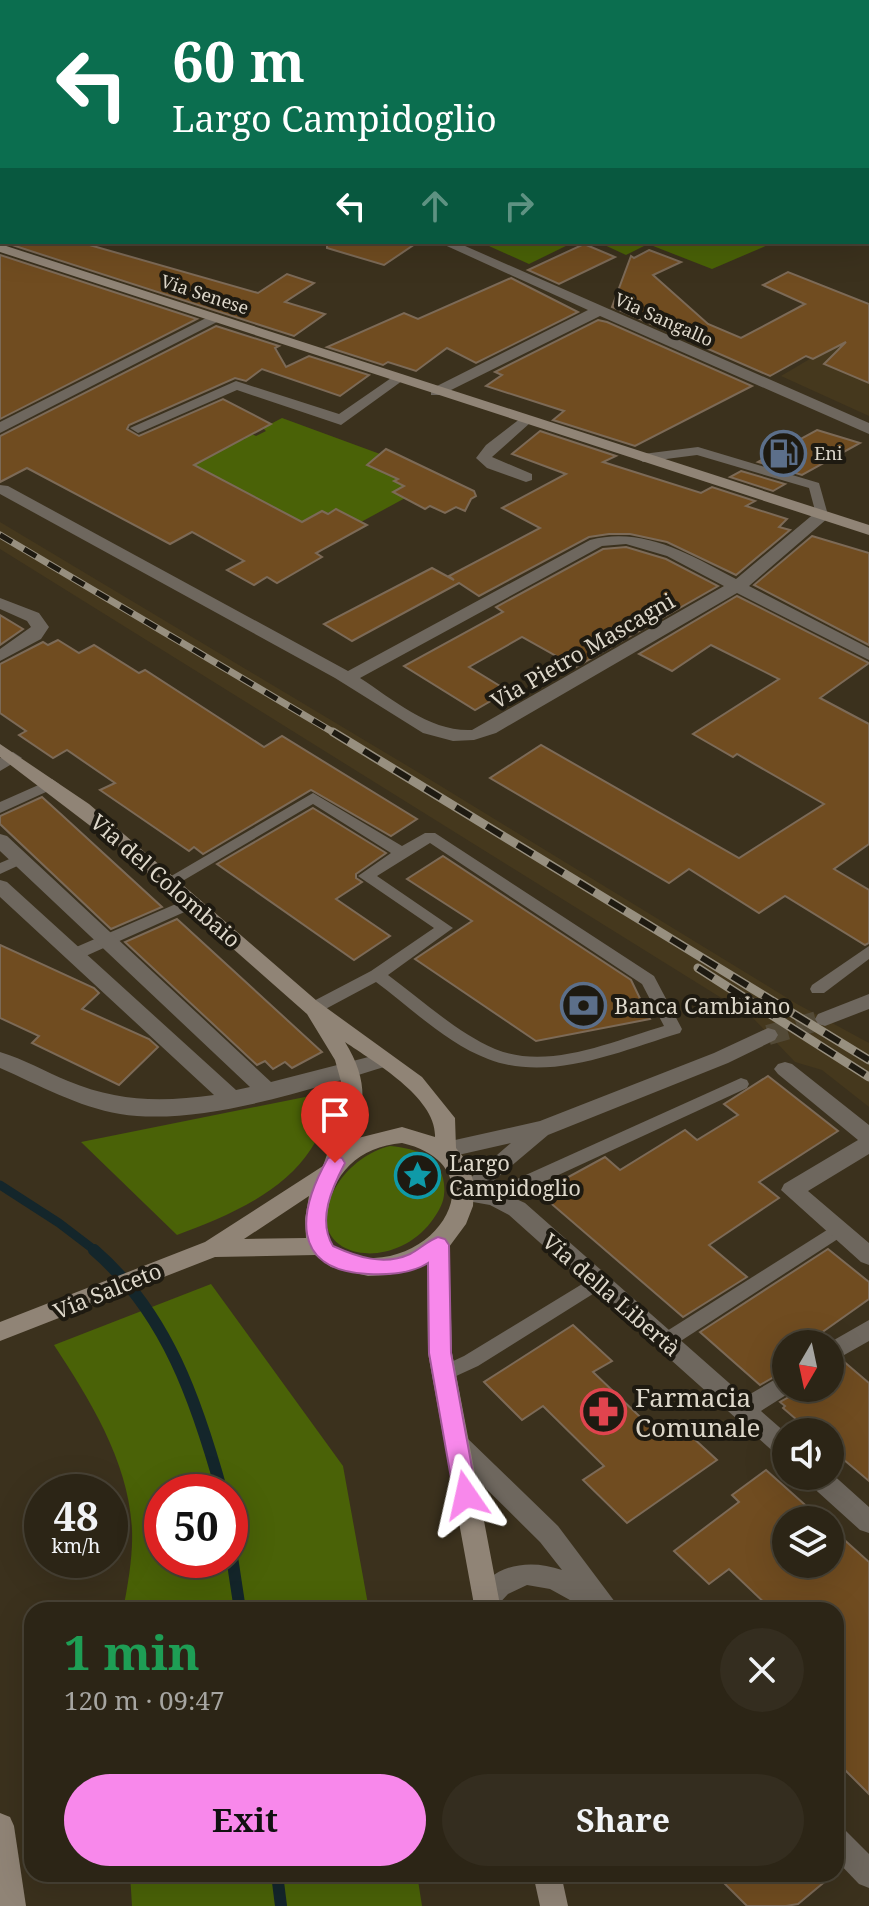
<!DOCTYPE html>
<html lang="en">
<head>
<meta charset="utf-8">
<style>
  :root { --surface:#2c2516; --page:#342d1f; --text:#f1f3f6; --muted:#a6a5a1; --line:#484235; --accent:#f888eb }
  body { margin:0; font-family:"Noto Serif",serif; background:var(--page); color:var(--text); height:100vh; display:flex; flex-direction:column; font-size:30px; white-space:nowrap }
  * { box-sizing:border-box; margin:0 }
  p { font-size:26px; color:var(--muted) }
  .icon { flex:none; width:44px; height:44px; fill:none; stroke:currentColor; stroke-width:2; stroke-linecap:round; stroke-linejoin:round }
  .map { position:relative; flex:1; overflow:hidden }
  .sheet { position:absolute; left:24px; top:1602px; width:820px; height:280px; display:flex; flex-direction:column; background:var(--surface); border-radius:24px; box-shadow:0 8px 32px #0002,0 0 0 2px var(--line) }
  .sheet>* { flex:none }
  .banner { position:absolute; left:0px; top:0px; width:870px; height:244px; box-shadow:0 8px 32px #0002,0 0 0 2px var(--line); background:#0b6e4f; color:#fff; overflow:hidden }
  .needle { width:52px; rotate:189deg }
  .controls { position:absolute; left:772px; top:1330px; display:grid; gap:16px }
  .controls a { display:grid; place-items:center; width:72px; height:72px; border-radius:50%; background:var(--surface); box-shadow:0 8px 32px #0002,0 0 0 2px var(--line); font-size:40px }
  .speed { position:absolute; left:24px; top:1474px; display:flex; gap:16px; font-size:40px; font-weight:700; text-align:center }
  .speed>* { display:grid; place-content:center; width:104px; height:104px; border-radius:50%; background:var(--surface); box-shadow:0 8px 32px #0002,0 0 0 2px var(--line); line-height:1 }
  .speed small { font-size:20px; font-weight:400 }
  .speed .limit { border:12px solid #d22; background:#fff; color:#111 }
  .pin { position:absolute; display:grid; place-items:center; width:68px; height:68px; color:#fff; margin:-82px -34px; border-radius:50% 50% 50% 0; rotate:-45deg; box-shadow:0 0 8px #0007 }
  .pin .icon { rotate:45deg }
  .me { position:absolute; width:88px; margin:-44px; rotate:349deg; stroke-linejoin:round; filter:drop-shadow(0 0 6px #0008) }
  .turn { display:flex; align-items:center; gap:28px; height:168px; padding:0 40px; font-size:36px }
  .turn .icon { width:104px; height:104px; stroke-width:2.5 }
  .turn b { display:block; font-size:56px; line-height:68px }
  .lanes { display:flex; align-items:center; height:76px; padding:0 40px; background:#0003; justify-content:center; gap:40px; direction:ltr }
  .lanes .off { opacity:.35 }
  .round { display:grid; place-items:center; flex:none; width:84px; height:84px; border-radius:42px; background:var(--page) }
  .overview { display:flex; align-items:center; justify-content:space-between; height:136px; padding:0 40px }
  h1 { font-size:48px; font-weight:700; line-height:60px; color:#1e9e55 }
  .button { display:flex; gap:16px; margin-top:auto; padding:16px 40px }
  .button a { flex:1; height:92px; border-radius:48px; background:var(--accent); color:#111; font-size:32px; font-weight:700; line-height:92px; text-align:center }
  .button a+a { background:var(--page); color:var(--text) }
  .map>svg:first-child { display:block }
  .built { fill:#45381d }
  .green { fill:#4a6207; fill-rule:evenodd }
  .forest { fill:#567100 }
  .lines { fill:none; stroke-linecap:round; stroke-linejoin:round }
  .stream-far1 { stroke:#14262b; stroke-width:9 }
  .stream { stroke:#14262b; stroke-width:12 }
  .building { fill:#704c20; stroke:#7c6a57; stroke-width:2 }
  .tertiary-tunnel { stroke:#534a37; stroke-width:20; stroke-dasharray:20 10; stroke-linecap:butt }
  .service { fill:#6e675e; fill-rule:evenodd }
  .minor { fill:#6e675e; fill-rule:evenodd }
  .tertiary { fill:#6e675e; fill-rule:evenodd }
  .secondary { fill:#908476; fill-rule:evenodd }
  .rail-far1-casing { stroke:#978f7f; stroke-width:7 }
  .rail-casing { stroke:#978f7f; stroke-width:9 }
  .rail-far1 { stroke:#1e1a11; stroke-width:5; stroke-dasharray:14; stroke-linecap:butt }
  .rail { stroke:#1e1a11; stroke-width:6; stroke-dasharray:18; stroke-linecap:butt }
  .route { fill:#f888eb; stroke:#a15899; stroke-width:2 }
  .labels { text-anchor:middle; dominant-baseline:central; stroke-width:8; stroke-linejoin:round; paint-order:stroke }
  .far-street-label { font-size:18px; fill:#ddd7ca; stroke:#1e1a11 }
  .far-poi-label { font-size:18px; fill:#ddd7ca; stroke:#1e1a11; text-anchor:start }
  .street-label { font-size:22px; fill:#ddd7ca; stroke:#1e1a11 }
  .poi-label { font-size:22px; fill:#ddd7ca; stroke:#1e1a11; text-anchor:start }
  .near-poi-label { font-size:26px; fill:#ddd7ca; stroke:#1e1a11; text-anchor:start }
</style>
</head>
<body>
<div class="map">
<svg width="869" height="1906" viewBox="0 0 869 1906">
  <rect width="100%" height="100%" fill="#3b311d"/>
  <g class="built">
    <path d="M869 324V416L781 376Z"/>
    <path d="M0 522 421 774 797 1004 869 1043V1107L822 1070 795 1062 752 1017 0 549Z"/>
  </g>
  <g class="green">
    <path d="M480 242H574L529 264Z"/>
    <path d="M598 242H775L712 269 648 244 626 255Z"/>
    <path d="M282 418 380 454 368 465 398 479 395 482 404 486 407 497 361 522 337 509 293 527 258 499 231 485 138 478 227 439 235 443 245 439 248 432 256 436 266 431 263 428Z"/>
    <path d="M335 1091C328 1110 322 1133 311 1149 282 1194 225 1217 177 1235L81 1142Z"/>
    <path d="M390 1146C419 1148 448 1161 444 1195 443 1205 437 1214 431 1222 388 1278 294 1255 337 1185 349 1166 369 1151 390 1146Z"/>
    <path d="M211 1284 343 1466 369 1610H123C128 1585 133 1556 132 1530 129 1462 90 1400 54 1345ZM230 1492V1560H162V1492Z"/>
    <path d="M130 1874H417L422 1906H132Z"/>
  </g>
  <path class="forest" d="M74 0H707L713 2H87Z"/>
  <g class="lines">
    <path class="stream-far1" d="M0 1185 59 1223 97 1252"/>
    <g class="stream">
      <path d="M94 1250C167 1313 197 1402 222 1492"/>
      <path d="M230 1544 240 1610"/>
      <path d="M277 1874 281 1906"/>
    </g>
  </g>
  <g class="building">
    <path d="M14 242H79L258 293 287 274 314 283 285 302 325 314 294 336 12 245Z"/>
    <path d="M327 242H418L384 265 327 248Z"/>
    <path d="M584 244 615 257 559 284 528 270Z"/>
    <path d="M649 250 681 262 653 275 708 324 741 338 805 304 763 285 788 272 869 304V383L824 364 846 342 813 359 806 356 770 376 612 307 631 256 634 258Z"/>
    <path d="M0 255 197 319 0 419Z"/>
    <path d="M511 278 578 312 476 363 447 348 416 371 388 362 383 365 327 347 404 313 418 319Z"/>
    <path d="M598 320 607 322 752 386 635 446 553 420 564 411 486 386 502 375 495 372Z"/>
    <path d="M216 326 279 346 275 348 286 367 309 356 369 375 340 396 262 369 246 381 235 378 129 425 127 429 139 436 223 399 271 424 194 465 302 522 322 511 328 514 336 509 367 525 316 553 322 557 277 583 267 577 254 585 227 570 244 561 192 532 170 544 27 468 0 482V436Z"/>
    <path d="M817 430 860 443 802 475 758 462Z"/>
    <path d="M540 431 616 456 603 462 701 493 712 487 755 501 746 506 787 519 779 527 790 530 736 575 667 542 630 534H609L589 537 479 596 459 583 352 641 324 624 432 568 454 580 449 576 540 528 502 508 566 474 512 454Z"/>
    <path d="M386 449 474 491 476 496 471 499 465 511 456 507 445 513 430 506 425 509 393 492 404 486 394 481 398 479 367 465Z"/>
    <path d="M741 471 785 484 773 491 730 477Z"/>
    <path d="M812 536 869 553V645L754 585Z"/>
    <path d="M626 547 666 559 718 586 576 667 522 637 469 667 508 691 475 710 404 666 503 612 496 607 603 549Z"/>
    <path d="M737 596 869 663 820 698 869 724V844L834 869 869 890V943L865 945 785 896 759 913 689 869 669 883 490 778 541 745 739 858 824 804 737 754 733 757 693 734 779 679 711 645 672 671 639 654Z"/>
    <path d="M0 615 23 629 0 645Z"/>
    <path d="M58 640 79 653 94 645 139 673 145 670 264 747 282 736 417 819 391 836 311 790 203 854 194 847 189 851 100 790 115 783 67 750 53 758 19 735 26 731 0 713V664L43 642 48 645Z"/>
    <path d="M42 797 64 817 162 907 111 929 0 824V816Z"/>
    <path d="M313 808 386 853 356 874V878L362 882 336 899 390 936 354 960 217 864Z"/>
    <path d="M443 856 631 980 650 1019 536 1041 415 959 472 921 407 879Z"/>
    <path d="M177 919 322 1052 292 1068 285 1062 273 1069 265 1061 257 1065 125 942Z"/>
    <path d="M0 945 94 988 99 993 82 1009 149 1039 158 1047 119 1085 32 1043 39 1036 0 1018Z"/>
    <path d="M768 1076 838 1131 759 1182 779 1198 709 1245 747 1277 683 1317 539 1193 605 1157 620 1170 685 1130 697 1140 738 1115 724 1104Z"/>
    <path d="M828 1249 869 1282V1299L814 1338 822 1344H786V1370L760 1385 700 1332Z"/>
    <path d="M573 1325 612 1361 593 1372 660 1436 678 1424 717 1460 627 1523 583 1480 604 1466 543 1406 522 1420 484 1382Z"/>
    <path d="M842 1360 869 1383V1481L830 1448V1432H811L783 1408 785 1406 780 1402 796 1393V1388H830V1366Z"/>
    <path d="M766 1470 822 1520H786V1564H830V1527L869 1562V1794L836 1761V1610H772L729 1569 709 1584 674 1551 739 1502 732 1495Z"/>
    <path d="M715 1874H834L798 1904 786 1906H747Z"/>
  </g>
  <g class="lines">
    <path class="tertiary-tunnel" d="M768 1035 825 1019"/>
    <g class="service">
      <path d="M2 57V63L0 64V58Z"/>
      <path d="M698 447 819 483 828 515 827 518H817L809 488 697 455 643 462 637 458 643 454Z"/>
      <path d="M52 779 59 784 57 787 0 813V802Z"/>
      <path d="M313 793 402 846 425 833H435L654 976 682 1029 680 1033C620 1051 550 1083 488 1059 446 1043 411 1008 376 982L318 1013H306L304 1009 306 1005 371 971 434 928 358 876 391 853 313 804 174 886 169 887 161 882ZM430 843 642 984 664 1026C613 1041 548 1071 495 1049 456 1032 422 1000 388 975L453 928 377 876Z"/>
      <path d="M21 854 29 859 26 862 0 874V863Z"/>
      <path d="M192 897 200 902 198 906 79 959 73 960 65 955 67 951Z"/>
      <path d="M869 946V959L824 993H812L810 989 812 985Z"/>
      <path d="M741 1078 747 1080 749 1084 747 1088 500 1202H488L485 1197 488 1192Z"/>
      <path d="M838 1223 844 1225 847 1230 844 1235 673 1346 666 1348 659 1346 657 1341 659 1336Z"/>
      <path d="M597 1275 604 1277 606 1282 604 1287 478 1366 443 1382 436 1379 433 1374 436 1369 464 1356Z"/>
    </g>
    <g class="minor">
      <rect x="0" y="97" width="2" height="8"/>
      <path d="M2 238V242H11L0 248Z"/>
      <path d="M438 242H456L869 423V434L600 316 441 395H431V389L588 310Z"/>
      <path d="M214 314 219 315V321L0 433V422Z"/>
      <path d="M397 374 402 375V381L341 425 237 390 143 431 138 433 130 428 236 381 339 414Z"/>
      <path d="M525 415 533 420 530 423 492 457 532 474V480L526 482 487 468 476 458 486 445Z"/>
      <path d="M0 485 8 486 348 671 590 540C644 526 690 555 736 579L816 512 822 510 830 515 828 518 749 586 869 648V660L737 593 496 733 474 740 453 741 423 733 335 678 0 494ZM626 544 667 556 724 586 472 730C430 732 394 700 360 678L602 546Z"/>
      <path d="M0 598 39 613 49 627 41 639 0 661V649L31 627 27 621 0 609Z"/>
      <path d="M13 752 22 758 0 771V758Z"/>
      <path d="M0 834 7 836 271 1082 384 1053 391 1055 394 1060 391 1065C314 1088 200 1127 120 1114 78 1107 39 1085 0 1068V1052C24 1059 46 1072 68 1081 118 1102 162 1102 214 1095L0 897V880L7 882 236 1090 250 1087 0 851Z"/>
      <path d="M785 1062 792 1064 869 1125V1154L808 1191 869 1243V1265L861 1262 781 1190 784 1184 858 1140 778 1074 774 1069 778 1064Z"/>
      <path d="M464 1185 494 1189 525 1203 745 1397 786 1373V1388L794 1390 761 1411 786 1433V1458L777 1455 509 1215 490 1205 456 1199 453 1193 456 1187Z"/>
      <path d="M869 1320V1341L830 1363V1344H827Z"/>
      <path d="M830 1472 869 1507V1533L860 1530 808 1483 805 1476H830Z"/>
    </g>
    <g class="tertiary">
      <path d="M869 994V1009L825 1026 818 1024 815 1019 818 1014Z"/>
      <path d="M768 1028 775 1030 778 1035 775 1040 728 1063 548 1135 472 1199 464 1201 456 1199 453 1193 511 1143 445 1158 437 1156 434 1150 437 1144 540 1121 714 1053Z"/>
      <path d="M456 1433 465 1436 558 1526 621 1610H588L550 1589 527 1585 508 1594 495 1608H477L473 1600C490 1564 528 1558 562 1570L540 1542 447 1450 444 1443 447 1436Z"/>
      <path d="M836 1827 846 1831 869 1854V1888L859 1884 836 1860Z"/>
    </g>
    <g class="secondary">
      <path d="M0 244 869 525V535L0 252Z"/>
      <path d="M0 744 89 804 317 1001 422 1077 455 1118 456 1148 468 1163 474 1184 473 1206 466 1224 449 1247 452 1353 501 1610H475L428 1353 427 1263 389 1275 368 1276 331 1267 315 1255 215 1257 0 1341V1322L205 1242 323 1166 340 1117 343 1089 335 1060 307 1014 114 844 0 757ZM345 1042C374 1062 437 1098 435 1137L402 1127 354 1139C367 1102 366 1076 345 1042ZM402 1143C492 1164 448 1255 374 1258 360 1259 345 1256 334 1246 326 1239 326 1227 327 1217 331 1173 359 1147 402 1143ZM309 1196 305 1219 306 1238 244 1239Z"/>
      <path d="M0 1813 10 1817 14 1826 26 1906H0Z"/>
      <path d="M533 1874H561L568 1906H540Z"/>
    </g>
    <defs>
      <path id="rail-far1" d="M0 535 336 734"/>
      <g id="rail">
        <path d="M333 732 869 1060"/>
        <path d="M698 968 869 1077"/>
      </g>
    </defs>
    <use href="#rail-far1" class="rail-far1-casing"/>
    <use href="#rail" class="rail-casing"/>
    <use href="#rail-far1" class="rail-far1"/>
    <use href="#rail" class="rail"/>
  </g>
  <path class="route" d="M335 1156 342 1158 345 1163C332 1188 317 1220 333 1246 357 1257 384 1266 410 1254 420 1249 427 1241 438 1237L445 1239 449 1245 451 1353 477 1495 474 1502 466 1505 458 1502 454 1495 429 1353 428 1263C411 1274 388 1275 368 1274 289 1270 298 1211 328 1158Z"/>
  <defs>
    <symbol id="fuel-ring" viewBox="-11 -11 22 22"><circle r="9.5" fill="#1e1a11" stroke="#5c6f8a" stroke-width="1.5"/><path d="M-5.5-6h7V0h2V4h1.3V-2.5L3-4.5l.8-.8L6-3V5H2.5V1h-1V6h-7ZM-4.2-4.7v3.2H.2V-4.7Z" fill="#5c6f8a"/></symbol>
    <symbol id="bank-ring" viewBox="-11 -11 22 22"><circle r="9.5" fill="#1e1a11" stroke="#5c6f8a" stroke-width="1.5"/><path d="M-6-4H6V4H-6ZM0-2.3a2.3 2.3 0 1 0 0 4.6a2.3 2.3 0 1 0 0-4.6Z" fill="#5c6f8a"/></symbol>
    <symbol id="sight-ring" viewBox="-11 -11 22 22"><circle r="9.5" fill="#1e1a11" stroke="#0f9aa8" stroke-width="1.5"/><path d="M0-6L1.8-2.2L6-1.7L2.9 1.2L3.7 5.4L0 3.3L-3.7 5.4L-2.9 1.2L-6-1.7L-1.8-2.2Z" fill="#0f9aa8"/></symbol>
    <symbol id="pharmacy-ring" viewBox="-11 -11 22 22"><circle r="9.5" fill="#1e1a11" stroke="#e0444e" stroke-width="1.5"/><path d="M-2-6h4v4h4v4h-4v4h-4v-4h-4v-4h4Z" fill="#e0444e"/></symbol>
  </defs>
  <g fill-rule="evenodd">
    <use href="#fuel-ring" x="758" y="428" width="51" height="51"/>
    <use href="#bank-ring" x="558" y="980" width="51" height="51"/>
    <use href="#sight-ring" x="392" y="1150" width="51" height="51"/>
    <use href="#pharmacy-ring" x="578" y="1386" width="51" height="51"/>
  </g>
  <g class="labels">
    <g class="far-street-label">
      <text transform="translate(205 294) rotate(18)">Via Senese</text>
      <text transform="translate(664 319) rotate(24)">Via Sangallo</text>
    </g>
    <g class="far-poi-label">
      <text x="814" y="453">Eni</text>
    </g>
    <g class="street-label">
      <text transform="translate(582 650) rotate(-30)">Via Pietro Mascagni</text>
      <text transform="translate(166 880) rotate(41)">Via del Colombaio</text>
      <text transform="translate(107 1290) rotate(-22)">Via Salceto</text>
      <text transform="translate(612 1294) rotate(41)">Via della Libertà</text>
    </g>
    <g class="poi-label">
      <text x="614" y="1005">Banca Cambiano</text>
      <text x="449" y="1162">Largo<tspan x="449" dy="25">Campidoglio</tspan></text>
    </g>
    <g class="near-poi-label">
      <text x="635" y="1397">Farmacia<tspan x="635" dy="30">Comunale</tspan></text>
    </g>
  </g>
</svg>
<div class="controls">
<a><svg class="needle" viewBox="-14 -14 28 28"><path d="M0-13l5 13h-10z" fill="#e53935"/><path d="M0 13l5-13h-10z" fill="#a6a5a1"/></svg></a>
<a><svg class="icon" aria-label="sound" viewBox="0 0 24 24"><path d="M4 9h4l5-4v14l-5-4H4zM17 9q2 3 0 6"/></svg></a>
<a><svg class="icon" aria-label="layers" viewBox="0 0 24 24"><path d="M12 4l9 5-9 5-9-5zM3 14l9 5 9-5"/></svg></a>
</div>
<div class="speed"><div>48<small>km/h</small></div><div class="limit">50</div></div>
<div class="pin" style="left:335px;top:1163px;background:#d93025"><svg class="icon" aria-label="arrive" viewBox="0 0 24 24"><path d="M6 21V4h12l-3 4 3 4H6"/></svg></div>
<svg class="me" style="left:466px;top:1495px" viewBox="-20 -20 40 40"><path d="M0-17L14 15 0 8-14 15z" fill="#f888eb" stroke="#fff" stroke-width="4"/></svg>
<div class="banner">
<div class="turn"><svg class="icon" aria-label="left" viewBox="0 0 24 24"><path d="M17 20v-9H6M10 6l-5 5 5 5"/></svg><div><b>60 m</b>Largo Campidoglio</div></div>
<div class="lanes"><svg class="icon" aria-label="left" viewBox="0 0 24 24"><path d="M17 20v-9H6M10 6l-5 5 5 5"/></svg><svg class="icon off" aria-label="ahead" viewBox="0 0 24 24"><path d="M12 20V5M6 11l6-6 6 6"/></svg><svg class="icon off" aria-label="right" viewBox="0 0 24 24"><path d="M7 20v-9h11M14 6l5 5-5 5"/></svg></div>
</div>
<section class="sheet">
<div class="overview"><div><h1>1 min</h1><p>120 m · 09:47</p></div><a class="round"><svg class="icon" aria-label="close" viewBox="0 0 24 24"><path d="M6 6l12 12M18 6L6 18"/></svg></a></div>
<div class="button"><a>Exit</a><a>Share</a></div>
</section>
</div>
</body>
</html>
